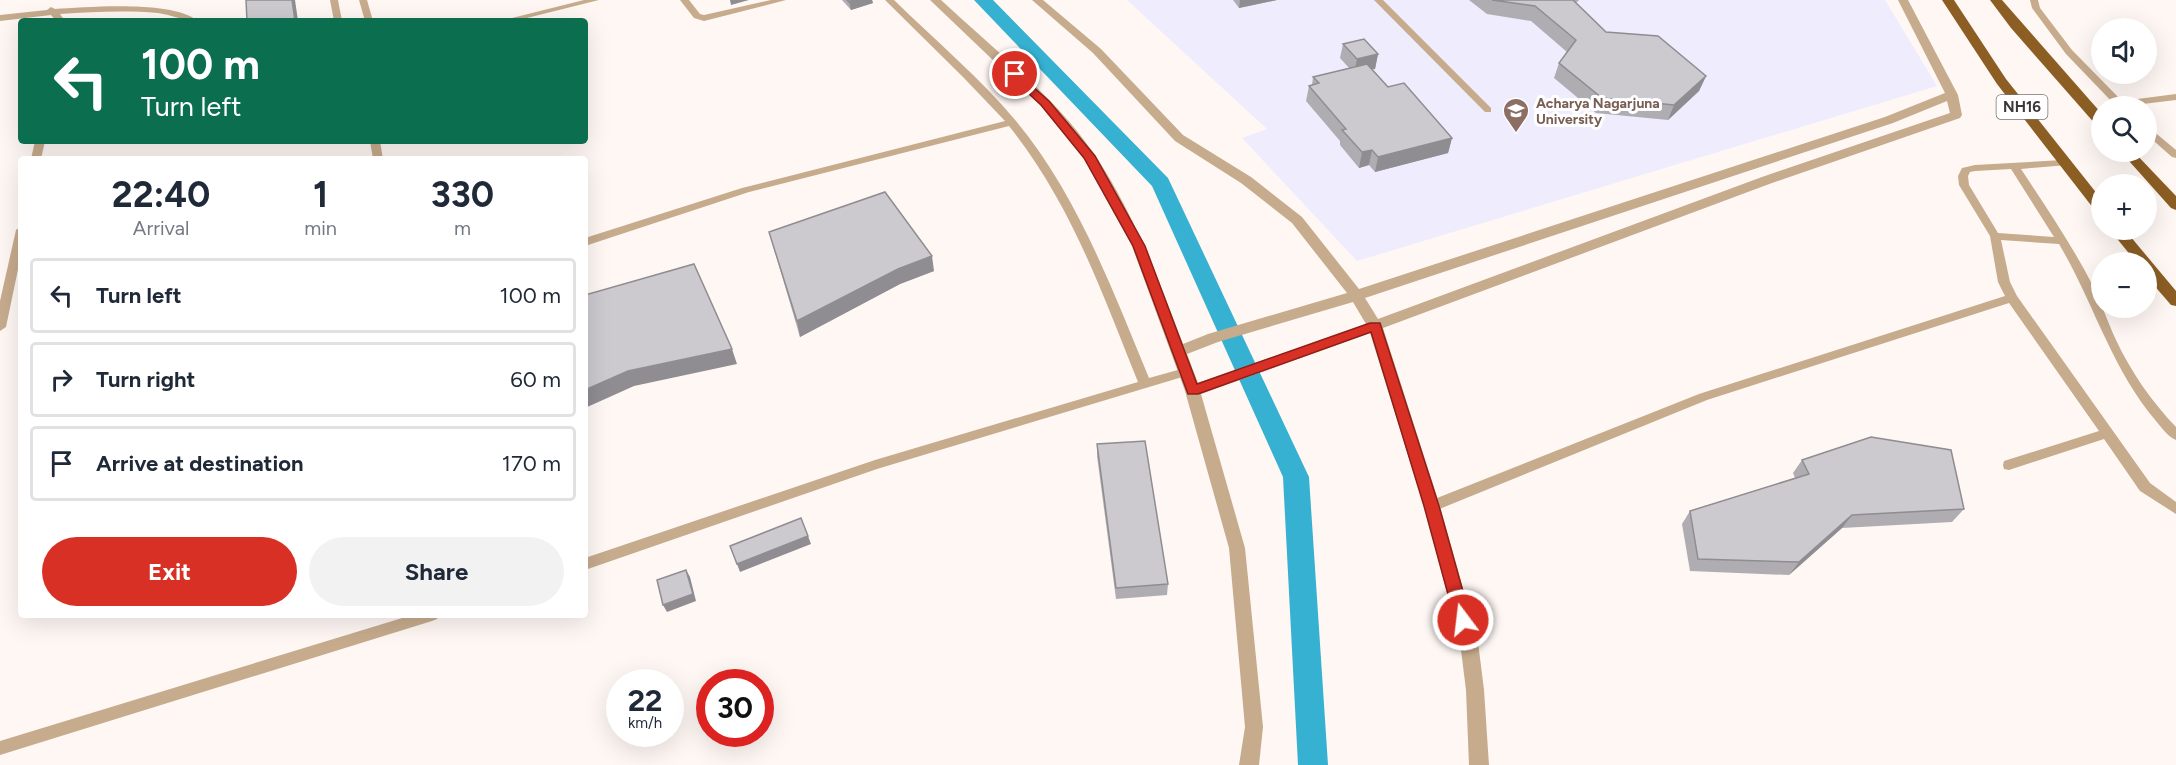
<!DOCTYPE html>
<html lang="en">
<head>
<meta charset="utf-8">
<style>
  :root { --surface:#fff; --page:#f2f2f3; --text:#1f2937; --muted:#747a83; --line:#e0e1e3; --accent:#d93025 }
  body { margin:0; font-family:Figtree,sans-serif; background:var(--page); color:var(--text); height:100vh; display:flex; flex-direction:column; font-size:22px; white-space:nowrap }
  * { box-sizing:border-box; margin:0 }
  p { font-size:20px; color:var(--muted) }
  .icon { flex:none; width:33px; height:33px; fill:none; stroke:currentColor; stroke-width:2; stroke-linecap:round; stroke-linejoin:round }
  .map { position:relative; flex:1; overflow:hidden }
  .drawer { position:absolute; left:18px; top:156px; width:570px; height:462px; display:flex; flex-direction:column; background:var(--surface); border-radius:6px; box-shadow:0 6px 24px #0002 }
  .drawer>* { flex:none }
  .guide { position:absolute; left:18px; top:18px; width:570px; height:126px; border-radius:6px; box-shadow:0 6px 24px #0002; background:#0b6e4f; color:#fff; overflow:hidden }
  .tools { position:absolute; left:2091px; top:18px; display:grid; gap:12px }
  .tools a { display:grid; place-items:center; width:66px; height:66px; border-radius:50%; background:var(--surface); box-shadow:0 6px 24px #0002; font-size:30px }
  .speed { position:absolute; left:606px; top:669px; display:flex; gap:12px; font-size:30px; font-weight:700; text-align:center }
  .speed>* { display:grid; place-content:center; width:78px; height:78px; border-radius:50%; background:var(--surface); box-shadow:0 6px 24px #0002; line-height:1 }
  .speed small { font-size:15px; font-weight:400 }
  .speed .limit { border:9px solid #d22; background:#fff; color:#111 }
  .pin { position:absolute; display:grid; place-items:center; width:51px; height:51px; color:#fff; margin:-26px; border:3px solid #fff; border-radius:50%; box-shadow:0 2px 6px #0007 }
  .me { position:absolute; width:66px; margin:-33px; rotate:345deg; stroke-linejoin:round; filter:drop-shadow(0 0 4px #0008) }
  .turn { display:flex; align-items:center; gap:21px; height:126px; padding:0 24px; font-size:27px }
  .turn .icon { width:78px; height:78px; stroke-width:2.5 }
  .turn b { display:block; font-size:42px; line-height:51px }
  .eta { display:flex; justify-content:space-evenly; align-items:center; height:102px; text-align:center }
  .eta b { font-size:36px; font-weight:700; line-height:42px }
  .action { display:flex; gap:12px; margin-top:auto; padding:12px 24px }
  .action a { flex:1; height:69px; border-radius:36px; background:var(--accent); color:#fff; font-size:24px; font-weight:700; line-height:69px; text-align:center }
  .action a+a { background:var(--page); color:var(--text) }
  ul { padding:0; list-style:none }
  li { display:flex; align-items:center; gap:18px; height:75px; margin:0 12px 9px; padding:0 12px; border:3px solid var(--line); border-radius:6px }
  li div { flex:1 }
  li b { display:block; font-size:22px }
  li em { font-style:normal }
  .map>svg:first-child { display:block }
  .education { fill:#efecfe }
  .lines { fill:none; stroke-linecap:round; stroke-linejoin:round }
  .canal { fill:#36b1d1; fill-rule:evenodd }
  .service { fill:#c6ab8d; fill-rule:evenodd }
  .minor { fill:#c6ab8d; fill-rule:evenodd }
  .trunk { fill:#8c5e24; fill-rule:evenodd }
  .wall { fill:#afadb2 }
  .shaded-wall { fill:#8f8d91 }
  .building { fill:#ccc9cf; stroke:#8f8d91; stroke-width:1.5 }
  .route { fill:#d93025; stroke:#8d1f18; stroke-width:1.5 }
  .labels { text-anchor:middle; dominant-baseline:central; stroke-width:6; stroke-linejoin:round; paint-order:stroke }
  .far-education-label { font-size:14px; font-weight:bold; fill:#785e54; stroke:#fff; text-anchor:start }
  .shield { fill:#fff; stroke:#767473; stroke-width:1.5 }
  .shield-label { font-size:15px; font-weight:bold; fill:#3b3837 }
</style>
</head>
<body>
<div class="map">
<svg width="2176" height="765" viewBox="0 0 2176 765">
  <rect width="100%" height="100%" fill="#fef7f4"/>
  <path class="education" d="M1127 0H1885L1937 86 1357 261 1242 138 1267 129Z"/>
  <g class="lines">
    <path class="canal" d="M974 0H993L1168 178 1309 477 1328 765H1298L1283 477 1152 186Z"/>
    <g class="service">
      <path d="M330 0H338L342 21H334Z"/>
      <path d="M359 0H367L373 21H365Z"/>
      <path d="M584 0H599L515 21H500Z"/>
      <path d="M680 0H689L700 14 704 15 771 0H786L704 21 694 18Z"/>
      <path d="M885 0H894C935 40 980 78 1016 121 1078 196 1112 289 1149 378L1185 368 1191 372 1189 375 877 469 585 570V558L875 460 1138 382C1101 290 1071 204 1009 126L749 192 585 246V238L742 188 1005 121 963 77Z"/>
      <path d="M1374 0H1383L1491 108V112H1485Z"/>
      <path d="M2030 0H2038L2040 8 2072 50 2122 101 2176 94V100L2126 106H2116L2066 54 2032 8Z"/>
      <path d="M51 7 55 9C89 7 172 0 198 21 184 21 172 15 158 13 125 10 92 12 60 14L65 21H56L51 15 0 21V15L47 10Z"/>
      <path d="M2146 125 2176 150V158L2172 157 2146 134Z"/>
      <path d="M35 141H45L41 159H31Z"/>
      <path d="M370 141H380L383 159H373Z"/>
      <path d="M2063 160 2068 163 2067 165 2021 169C2046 207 2072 245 2093 286 2102 304 2107 321 2116 340 2131 372 2152 402 2176 427V440C2168 437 2162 428 2156 421 2111 368 2094 303 2059 244L2001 240 2010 282 2017 296 2150 483 2176 502V514L2140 491 2104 439 2009 470 2004 469 2003 465 2004 461 2099 431 2009 303 1707 400 1437 510 1432 511 1427 510 1425 506 1427 502 1699 394 2005 296 1998 282 1990 236 1959 185 1958 176 1962 168 1975 165ZM2011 169 2054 237 1998 233 1969 185 1968 176 1970 172 1975 171Z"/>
      <path d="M21 226V255L6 327 0 331V301L16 230Z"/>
      <path d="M412 615H439L437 619 432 621 0 755V741Z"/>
    </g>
    <path class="minor" d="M930 0H941C993 49 1054 95 1095 155 1134 214 1158 278 1183 344L1208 334 1347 293 1292 223 1241 183 1175 141 1093 53 1032 0H1043L1101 49 1183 135 1251 177 1302 217 1359 289 1885 117 1945 93 1898 0H1908L1958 95 1962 115 1960 118 1772 183 1383 328 1440 506 1478 642 1484 690 1489 765H1469L1466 690 1460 642 1424 506 1370 333 1201 394 1245 548 1263 727 1259 765H1239L1245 727 1229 548 1185 391 1132 246 1084 158 1041 106ZM1947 101 1950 113 1762 177 1378 319 1365 298 1893 123ZM1353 302 1366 324 1198 383 1187 354 1218 342Z"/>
    <g class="trunk">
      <path d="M1942 0H1954L2006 79 2102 200V215L2097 213 1997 84Z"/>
      <path d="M1990 0H2002L2102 114V127L2097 126 2011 28Z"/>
      <path d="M2121 152H2134L2176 196V210L2171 208Z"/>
      <path d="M2110 230H2125L2176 291V306L2171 305 2146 276V262H2136Z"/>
    </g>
  </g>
  <g class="wall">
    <path d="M842 0H872L873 3 851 10Z"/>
    <path d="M1233 0H1277L1239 8Z"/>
    <path d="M1469 0H1579L1576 3 1606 32 1706 76 1699 91 1668 120 1596 113 1554 78 1559 63 1567 52 1531 21 1487 14Z"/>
    <path d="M1343 44 1378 54 1375 69H1372L1388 87 1452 138 1448 153 1375 172 1369 165 1359 168 1340 145V141L1306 101 1309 86 1312 85 1313 77 1349 68 1340 58Z"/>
    <path d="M769 232 934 271 900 284 800 337Z"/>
    <path d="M1097 444 1168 584 1167 595 1116 599 1097 456Z"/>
    <path d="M1802 460 1964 509 1952 522 1842 528 1789 575 1690 571 1682 524 1690 511 1795 478 1793 473Z"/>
  </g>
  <g class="shaded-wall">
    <path d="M292 0H295L298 21H295Z"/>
    <path d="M730 0H749L731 5Z"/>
    <path d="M857 0H872L873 3 851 10 849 2Z"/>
    <path d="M1240 0H1277L1239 8Z"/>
    <path d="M1378 54 1375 69 1354 73 1357 59Z"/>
    <path d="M1706 76 1699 91 1668 120 1674 105Z"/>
    <path d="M1452 138 1448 153 1375 172 1378 157Z"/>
    <path d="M1372 150 1369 165 1359 168 1362 152Z"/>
    <path d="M932 256 934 271 900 284 800 337 797 321 898 269Z"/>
    <path d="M732 349 737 364 634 386 585 408V390L628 371Z"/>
    <path d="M1852 515 1842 528 1789 575 1799 562Z"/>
    <path d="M808 536 811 544 740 572 737 564Z"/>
    <path d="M686 570 690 577 696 601 667 612 663 605Z"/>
  </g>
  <g class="building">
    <path d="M246 0H292L295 21H247Z"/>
    <path d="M847 0H857L849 2Z"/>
    <path d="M1492 0H1573L1606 32 1658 36 1706 76 1674 105 1602 98 1559 63 1576 40 1535 6Z"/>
    <path d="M1364 39 1378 54 1357 59 1343 44Z"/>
    <path d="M1367 64 1388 87 1404 83 1452 138 1378 157 1372 150 1362 152 1342 130 1346 129 1309 86 1319 83 1313 77Z"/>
    <path d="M885 192 932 256 898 269 797 321 769 232Z"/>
    <path d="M694 264 732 349 628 371 585 390V295Z"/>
    <path d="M1871 437 1951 450 1964 509 1852 515 1799 562 1698 559 1690 511 1809 474 1802 460Z"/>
    <path d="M1145 441 1168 584 1116 588 1097 444Z"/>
    <path d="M801 518 808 536 737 564 730 546Z"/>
    <path d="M686 570 693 594 663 605 657 580Z"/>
  </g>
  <path class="route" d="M1015 71 1049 101 1095 156 1145 246 1197 384 1370 323H1380L1439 506 1471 620 1469 624 1463 627 1457 624 1455 620 1424 506 1371 332 1198 394H1188L1133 246 1084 158 1041 105 1011 77 1010 74Z"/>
  <defs>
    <symbol id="university-pin" viewBox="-11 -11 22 30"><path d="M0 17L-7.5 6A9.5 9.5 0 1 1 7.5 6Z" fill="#8d6e63" stroke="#fff"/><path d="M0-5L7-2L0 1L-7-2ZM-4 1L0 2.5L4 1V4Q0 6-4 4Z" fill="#fff"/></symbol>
  </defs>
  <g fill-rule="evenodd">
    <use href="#university-pin" x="1501" y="96" width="30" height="40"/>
  </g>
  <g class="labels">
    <g class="far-education-label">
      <text x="1536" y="103">Acharya Nagarjuna<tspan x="1536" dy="16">University</tspan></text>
    </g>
    <rect class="shield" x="1996.5" y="95" width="51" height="24" rx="4.5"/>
    <g class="shield-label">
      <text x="2022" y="107">NH16</text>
    </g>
  </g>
</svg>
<div class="tools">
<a><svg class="icon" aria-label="sound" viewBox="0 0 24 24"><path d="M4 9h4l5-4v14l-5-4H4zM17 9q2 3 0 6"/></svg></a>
<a><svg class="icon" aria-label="search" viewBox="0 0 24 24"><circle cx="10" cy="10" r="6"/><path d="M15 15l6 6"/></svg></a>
<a>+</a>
<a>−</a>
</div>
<div class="speed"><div>22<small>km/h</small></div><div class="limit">30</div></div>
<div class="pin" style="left:1015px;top:74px;background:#d93025"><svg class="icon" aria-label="arrive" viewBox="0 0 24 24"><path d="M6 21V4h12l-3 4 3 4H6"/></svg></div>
<svg class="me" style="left:1463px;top:620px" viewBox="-20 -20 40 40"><circle r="17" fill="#d93025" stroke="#fff" stroke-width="3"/><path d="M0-11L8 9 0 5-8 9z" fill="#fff"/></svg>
<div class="guide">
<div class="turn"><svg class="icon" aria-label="left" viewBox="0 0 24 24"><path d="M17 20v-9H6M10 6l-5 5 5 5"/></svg><div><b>100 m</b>Turn left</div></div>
</div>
<section class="drawer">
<div class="eta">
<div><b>22:40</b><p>Arrival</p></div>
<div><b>1</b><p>min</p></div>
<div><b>330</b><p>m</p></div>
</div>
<ul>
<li><svg class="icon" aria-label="left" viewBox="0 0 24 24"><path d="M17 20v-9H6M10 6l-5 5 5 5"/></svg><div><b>Turn left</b></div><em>100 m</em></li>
<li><svg class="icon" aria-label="right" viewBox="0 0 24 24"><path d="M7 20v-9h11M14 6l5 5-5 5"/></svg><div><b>Turn right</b></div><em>60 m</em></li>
<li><svg class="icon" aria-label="arrive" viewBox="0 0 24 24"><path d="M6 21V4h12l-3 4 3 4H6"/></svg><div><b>Arrive at destination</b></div><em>170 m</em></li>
</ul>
<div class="action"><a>Exit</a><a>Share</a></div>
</section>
</div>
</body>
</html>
